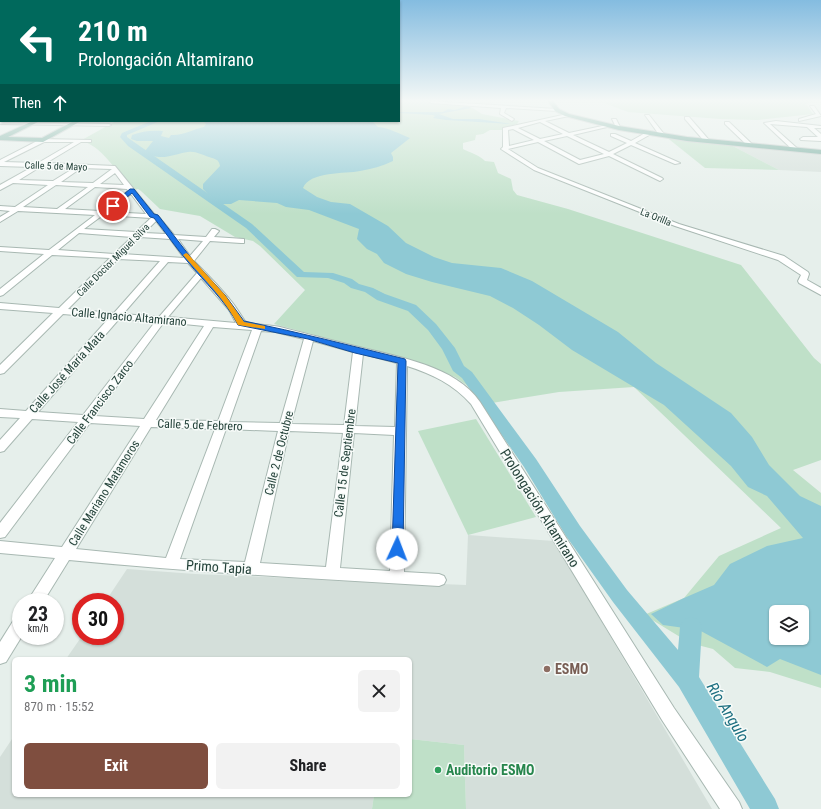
<!DOCTYPE html>
<html lang="en">
<head>
<meta charset="utf-8">
<style>
  :root { --surface:#fff; --page:#f2f2f2; --text:#202124; --muted:#757577; --accent:#7f4e3f }
  body { margin:0; font-family:"Roboto Condensed",sans-serif; background:var(--page); color:var(--text); height:100vh; display:flex; flex-direction:column; font-size:15px; white-space:nowrap }
  * { box-sizing:border-box; margin:0 }
  p { font-size:13px; color:var(--muted) }
  .icon { flex:none; width:22px; height:22px; fill:none; stroke:currentColor; stroke-width:2; stroke-linecap:round; stroke-linejoin:round }
  .map { position:relative; flex:1; overflow:hidden }
  .side { position:absolute; left:12px; top:657px; width:400px; height:140px; display:flex; flex-direction:column; background:var(--surface); border-radius:6px; box-shadow:0 1px 3px #0004 }
  .side>* { flex:none }
  .hud { position:absolute; left:0px; top:0px; width:400px; height:122px; box-shadow:0 1px 3px #0004; background:#00695c; color:#fff; overflow:hidden }
  .fabs { position:absolute; left:769px; top:605px; display:grid; gap:8px }
  .fabs a { display:grid; place-items:center; width:40px; height:40px; border-radius:6px; background:var(--surface); box-shadow:0 1px 3px #0004; font-size:20px }
  .speed { position:absolute; left:12px; top:593px; display:flex; gap:8px; font-size:20px; font-weight:700; text-align:center }
  .speed>* { display:grid; place-content:center; width:52px; height:52px; border-radius:50%; background:var(--surface); box-shadow:0 1px 3px #0004; line-height:1 }
  .speed small { font-size:10px; font-weight:400 }
  .speed .limit { border:6px solid #d22; background:#fff; color:#111 }
  .pin { position:absolute; display:grid; place-items:center; width:34px; height:34px; color:#fff; margin:-17px; border:2px solid #fff; border-radius:50%; box-shadow:0 1px 4px #0007 }
  .me { position:absolute; width:44px; margin:-22px; rotate:2deg; stroke-linejoin:round; filter:drop-shadow(0 0 3px #0008) }
  .turn { display:flex; align-items:center; gap:14px; height:84px; padding:0 12px; font-size:18px }
  .turn .icon { width:52px; height:52px; stroke-width:2.5 }
  .turn b { display:block; font-size:28px; line-height:34px }
  .then { display:flex; align-items:center; height:38px; padding:0 12px; background:#0003; gap:8px; font-size:15px }
  .round { display:grid; place-items:center; flex:none; width:42px; height:42px; border-radius:6px; background:var(--page) }
  .head { display:flex; align-items:center; justify-content:space-between; height:68px; padding:0 12px }
  h1 { font-size:24px; font-weight:700; line-height:30px; color:#1e9e55 }
  .action { display:flex; gap:8px; margin-top:auto; padding:8px 12px }
  .action a { flex:1; height:46px; border-radius:6px; background:var(--accent); color:#fff; font-size:16px; font-weight:700; line-height:46px; text-align:center }
  .action a+a { background:var(--page); color:var(--text) }
  .map>svg:first-child { display:block }
  .built { fill:#d4dfda }
  .green { fill:#bfe0c8; fill-rule:evenodd }
  .water { fill:#8ec9d4; fill-rule:evenodd }
  .lines { fill:none; stroke-linecap:round; stroke-linejoin:round }
  .river { fill:#8ec9d4; fill-rule:evenodd }
  .minor-casing { stroke:#a8b8b2; stroke-width:2 }
  .major-casing { stroke:#c2cac8; stroke-width:2 }
  .minor { fill:#fff; fill-rule:evenodd }
  .major { fill:#6aa596; fill-rule:evenodd }
  .route { fill:#1a73e8; stroke:#114b97 }
  .slow { fill:#f59e0b }
  .education-dot { fill:#8d6e63; stroke:#f7fbf9; stroke-width:1.5 }
  .leisure-dot { fill:#2e9e5b; stroke:#f7fbf9; stroke-width:1.5 }
  .labels { text-anchor:middle; dominant-baseline:central; stroke-width:3; stroke-linejoin:round; paint-order:stroke }
  .far-street-label { font-size:10px; fill:#24423a; stroke:#f7fbf9 }
  .street-label { font-size:12px; fill:#24423a; stroke:#f7fbf9 }
  .near-street-label { font-size:14px; fill:#24423a; stroke:#f7fbf9 }
  .near-education-label { font-size:14px; font-weight:bold; fill:#785e54; stroke:#f7fbf9; text-anchor:start }
  .near-leisure-label { font-size:14px; font-weight:bold; fill:#27864d; stroke:#f7fbf9; text-anchor:start }
  .near-water-label { font-size:16px; font-style:italic; fill:#1c6f80; stroke:#f7fbf9 }
</style>
</head>
<body>
<div class="map">
<svg width="821" height="809" viewBox="0 0 821 809">
  <rect width="100%" height="100%" fill="#e6efeb"/>
  <g class="built">
    <path d="M727 143 821 153V172L779 170Z"/>
    <path d="M468 535 554 541 712 809H466L464 745 410 739V659H66L82 636H115V602H105L127 569 195 574 466 585Z"/>
    <path d="M14 736V795H374L372 809H0V757Z"/>
  </g>
  <g class="green">
    <path d="M399 101H428V103L464 105 471 107 482 114 519 121 517 124 502 128V130H490L483 134 476 135 475 140 463 143V149C469 152 481 156 485 161L494 162 498 173 511 179 513 190 517 195 568 209 741 265 814 358 821 364V460L793 470 821 493V688L770 672 735 668 713 649 690 643 644 615 684 598 719 556 781 528 634 387 559 392 492 403 455 377 366 349 274 324 305 290 260 246 253 241 235 237 200 216 160 209 141 191 138 189 132 191C119 174 100 143 80 141L116 121H399ZM776 612H802V638H776Z"/>
    <path d="M599 101H814L806 104 813 114 758 120 720 119 628 112Z"/>
    <path d="M665 136 727 143 779 170 705 168Z"/>
    <path d="M476 419 536 517 468 535 418 431Z"/>
    <path d="M410 739 464 745 466 809H372L374 795H410Z"/>
  </g>
  <g class="water">
    <path d="M467 106 471 108 439 114 453 119H479L512 124 446 120 433 118 435 116 433 115 399 113V112H443L448 109 455 110Z"/>
    <path d="M192 121H372L378 127C389 128 400 134 410 138L391 153 393 157V161C382 166 372 169 360 171 345 174 310 171 303 188L317 197 331 202 350 204 388 226 406 243 434 257 452 263 501 268 532 281 618 332 656 363 731 413 752 437 769 465 800 496 821 506V675L780 659 767 667 699 630 663 625 651 614 684 598 714 585 730 564 767 546 803 538 767 496 748 487 731 466 664 405 572 350 539 325 513 308 490 296 432 282 406 274 384 263 377 254 367 249 357 239 359 229 309 210 286 207 277 203 239 200 231 204H222L208 194 203 189V184L220 166C219 159 215 159 209 157 202 155 196 151 188 152 173 154 159 163 145 151L153 141H137L131 139 132 135C142 131 152 130 163 131L161 136 169 138 171 135C183 136 193 129 204 127L206 124 204 122ZM776 612H802V638H776Z"/>
  </g>
  <g class="lines">
    <path class="river" d="M151 121H160L127 135V137L134 142 252 224 304 272 333 273 352 279 359 284 373 288 385 294 416 305 436 324 455 348 464 366 472 372 536 459 580 526 627 590 678 650 680 627 683 620 691 617 699 620 702 627 699 677 775 799 779 809H750L679 687 613 602 566 536 524 467 462 378 453 371 442 349 428 330 408 311 377 300 365 292 351 288 344 283 328 278 297 277 246 228 128 146 120 137 122 133Z"/>
    <defs>
      <g id="minor">
        <path d="M429 101 557 109 559 110 557 111 506 108 504 113 514 119 512 121 500 114 501 108 431 103Z"/>
        <rect x="0" y="104" width="1" height="2"/>
        <path d="M810 106H814L821 116 799 121V119L816 114Z"/>
        <path d="M567 114 569 116 545 121 569 133 607 125V127L573 135 609 152 627 143 611 136V134H615L631 141 647 132H651V134L635 143 680 163 675 164 631 145 613 154 662 178 663 179 660 181 609 156 579 164 538 142 508 149 538 168 679 224 784 256 808 272 809 274 807 280 821 288V295L799 283 798 281 801 275 778 260 675 226 534 170 501 149 503 147V128ZM540 122 563 134 540 139 518 128ZM513 129 534 140 509 146 508 130ZM567 136 604 154 580 160 544 141Z"/>
        <path d="M645 115H649L664 134V136H660Z"/>
        <path d="M685 117H689L709 140V142H705L685 119Z"/>
        <path d="M612 119H616L621 129H617Z"/>
        <path d="M776 121 821 126V128H814L821 134V141L801 140 800 139 803 137H818L807 127 770 124 799 150 794 151 764 123Z"/>
        <path d="M0 122 109 124 111 125 109 126 0 124Z"/>
        <path d="M725 122H729L753 145V147H749L725 124Z"/>
        <path d="M41 139 91 140V142H81L46 163 115 166 154 214 158 216 174 235 206 237 212 229H215L219 231 214 237 244 239V243H241L210 241 194 261C207 274 220 287 231 301 234 304 244 320 245 321 250 325 271 325 280 327 306 334 332 340 359 347 398 357 456 366 480 402L674 708 739 802 742 809H720L662 720 471 404C453 384 432 374 407 366L404 572 439 574 444 576 446 580 444 584 439 586C316 579 193 572 69 560L43 602H27L55 558 0 553V541L62 547 140 426 90 423 5 537 0 538V523L78 422 32 419 4 451 0 452V440L20 418 0 417V409L26 411 109 318 63 314 4 373 0 374V365L53 313 0 309V303L59 308 110 258 52 255 3 295 0 296V289L44 254 0 251V247L49 250 95 215 18 211 0 222V217L10 211 0 210V206L15 207 48 185 13 183 0 190V185L32 167 0 166V160ZM44 142H74L38 163 4 162ZM40 167 74 168 53 181 19 180ZM81 168 111 169H112L93 183 61 182ZM115 173 124 185 100 184ZM56 185 88 187 57 209 23 207ZM95 187 127 189 128 191 100 211 65 209ZM131 194 146 214 108 212ZM103 215 151 218 136 232 84 229ZM156 221 166 234 144 233ZM79 233 132 237 114 254 58 250ZM140 237 170 239 184 258 122 254ZM178 239 203 241 190 256ZM118 259 160 261 114 313 68 309ZM168 262 188 263 197 273 159 317 123 314ZM201 278 229 310 236 323 168 317ZM119 319 155 322 83 415 38 412ZM164 322 204 326 144 419 95 416ZM213 327 252 330 218 421 156 420ZM261 331 275 332 304 339 280 423 229 422ZM313 341 353 352 344 425 291 424ZM363 354 397 363 395 427 355 426ZM151 427 215 429 166 558 76 549ZM226 429 278 431 245 562 180 559ZM289 431 343 433 326 567 260 563ZM354 433 394 435 390 571 340 568Z"/>
        <path d="M21 616 22 636 6 662 0 664V642L15 618Z"/>
      </g>
      <g id="major">
        <path d="M548 101H553L559 109 569 114 619 126 687 137 821 150V154L687 141 619 130 565 116 555 111Z"/>
        <path d="M33 121H40L8 137 42 138 74 121H81L43 142 0 140V136Z"/>
      </g>
    </defs>
    <use href="#minor" class="minor-casing"/>
    <use href="#major" class="major-casing"/>
    <use href="#minor" class="minor"/>
    <use href="#major" class="major"/>
  </g>
  <linearGradient id="sky" x2="0" y2="1"><stop stop-color="#84bce0"/><stop offset="0.47" stop-color="#f4f8f6"/><stop offset="1" stop-color="#f4f8f6" stop-opacity="0"/></linearGradient>
  <rect width="821" height="214" fill="url(#sky)"/>
  <path class="route" d="M130 189H134L154 214 158 215 192 259 225 295 244 321C298 332 352 346 405 359L406 361 403 549 402 552 397 553 393 552 392 549 398 363 355 353 308 339 238 325C226 301 205 283 188 262 176 248 166 233 154 218L150 217 132 193 115 207H111V205Z"/>
  <path class="slow" d="M186 253 188 254 225 295 244 322 265 326V329L238 325C225 299 203 278 184 256L183 255Z"/>
  <circle class="education-dot" cx="547" cy="669" r="4"/>
  <circle class="leisure-dot" cx="438" cy="770" r="4"/>
  <g class="labels">
    <g class="far-street-label">
      <text transform="translate(56 166) rotate(2)">Calle 5 de Mayo</text>
      <text transform="translate(656 217) rotate(22)">La Orilla</text>
      <text transform="translate(113 260) rotate(-45)">Calle Doctor Miguel Silva</text>
    </g>
    <g class="street-label">
      <text transform="translate(129 317) rotate(5)">Calle Ignacio Altamirano</text>
      <text transform="translate(67 372) rotate(-48)">Calle José María Mata</text>
      <text transform="translate(100 402) rotate(-53)">Calle Francisco Zarco</text>
      <text transform="translate(200 425) rotate(2)">Calle 5 de Febrero</text>
      <text transform="translate(279 453) rotate(-76)">Calle 2 de Octubre</text>
      <text transform="translate(345 463) rotate(-83)">Calle 15 de Septiembre</text>
      <text transform="translate(104 493) rotate(-58)">Calle Mariano Matamoros</text>
    </g>
    <g class="near-street-label">
      <text transform="translate(540 508) rotate(58)">Prolongación Altamirano</text>
      <text transform="translate(219 567) rotate(4)">Primo Tapia</text>
    </g>
    <g class="near-education-label">
      <text x="555" y="669">ESMO</text>
    </g>
    <g class="near-leisure-label">
      <text x="446" y="770">Auditorio ESMO</text>
    </g>
    <g class="near-water-label">
      <text transform="translate(728 712) rotate(59)">Río Angulo</text>
    </g>
  </g>
</svg>
<div class="fabs">
<a><svg class="icon" aria-label="layers" viewBox="0 0 24 24"><path d="M12 4l9 5-9 5-9-5zM3 14l9 5 9-5"/></svg></a>
</div>
<div class="speed"><div>23<small>km/h</small></div><div class="limit">30</div></div>
<div class="pin" style="left:113px;top:206px;background:#d93025"><svg class="icon" aria-label="arrive" viewBox="0 0 24 24"><path d="M6 21V4h12l-3 4 3 4H6"/></svg></div>
<svg class="me" style="left:397px;top:549px" viewBox="-20 -20 40 40"><circle r="19" fill="#fff"/><path d="M0-13L10 11 0 6-10 11z" fill="#1a73e8"/></svg>
<div class="hud">
<div class="turn"><svg class="icon" aria-label="left" viewBox="0 0 24 24"><path d="M17 20v-9H6M10 6l-5 5 5 5"/></svg><div><b>210 m</b>Prolongación Altamirano</div></div>
<div class="then">Then<svg class="icon" aria-label="ahead" viewBox="0 0 24 24"><path d="M12 20V5M6 11l6-6 6 6"/></svg></div>
</div>
<section class="side">
<div class="head"><div><h1>3 min</h1><p>870 m · 15:52</p></div><a class="round"><svg class="icon" aria-label="close" viewBox="0 0 24 24"><path d="M6 6l12 12M18 6L6 18"/></svg></a></div>
<div class="action"><a>Exit</a><a>Share</a></div>
</section>
</div>
</body>
</html>
